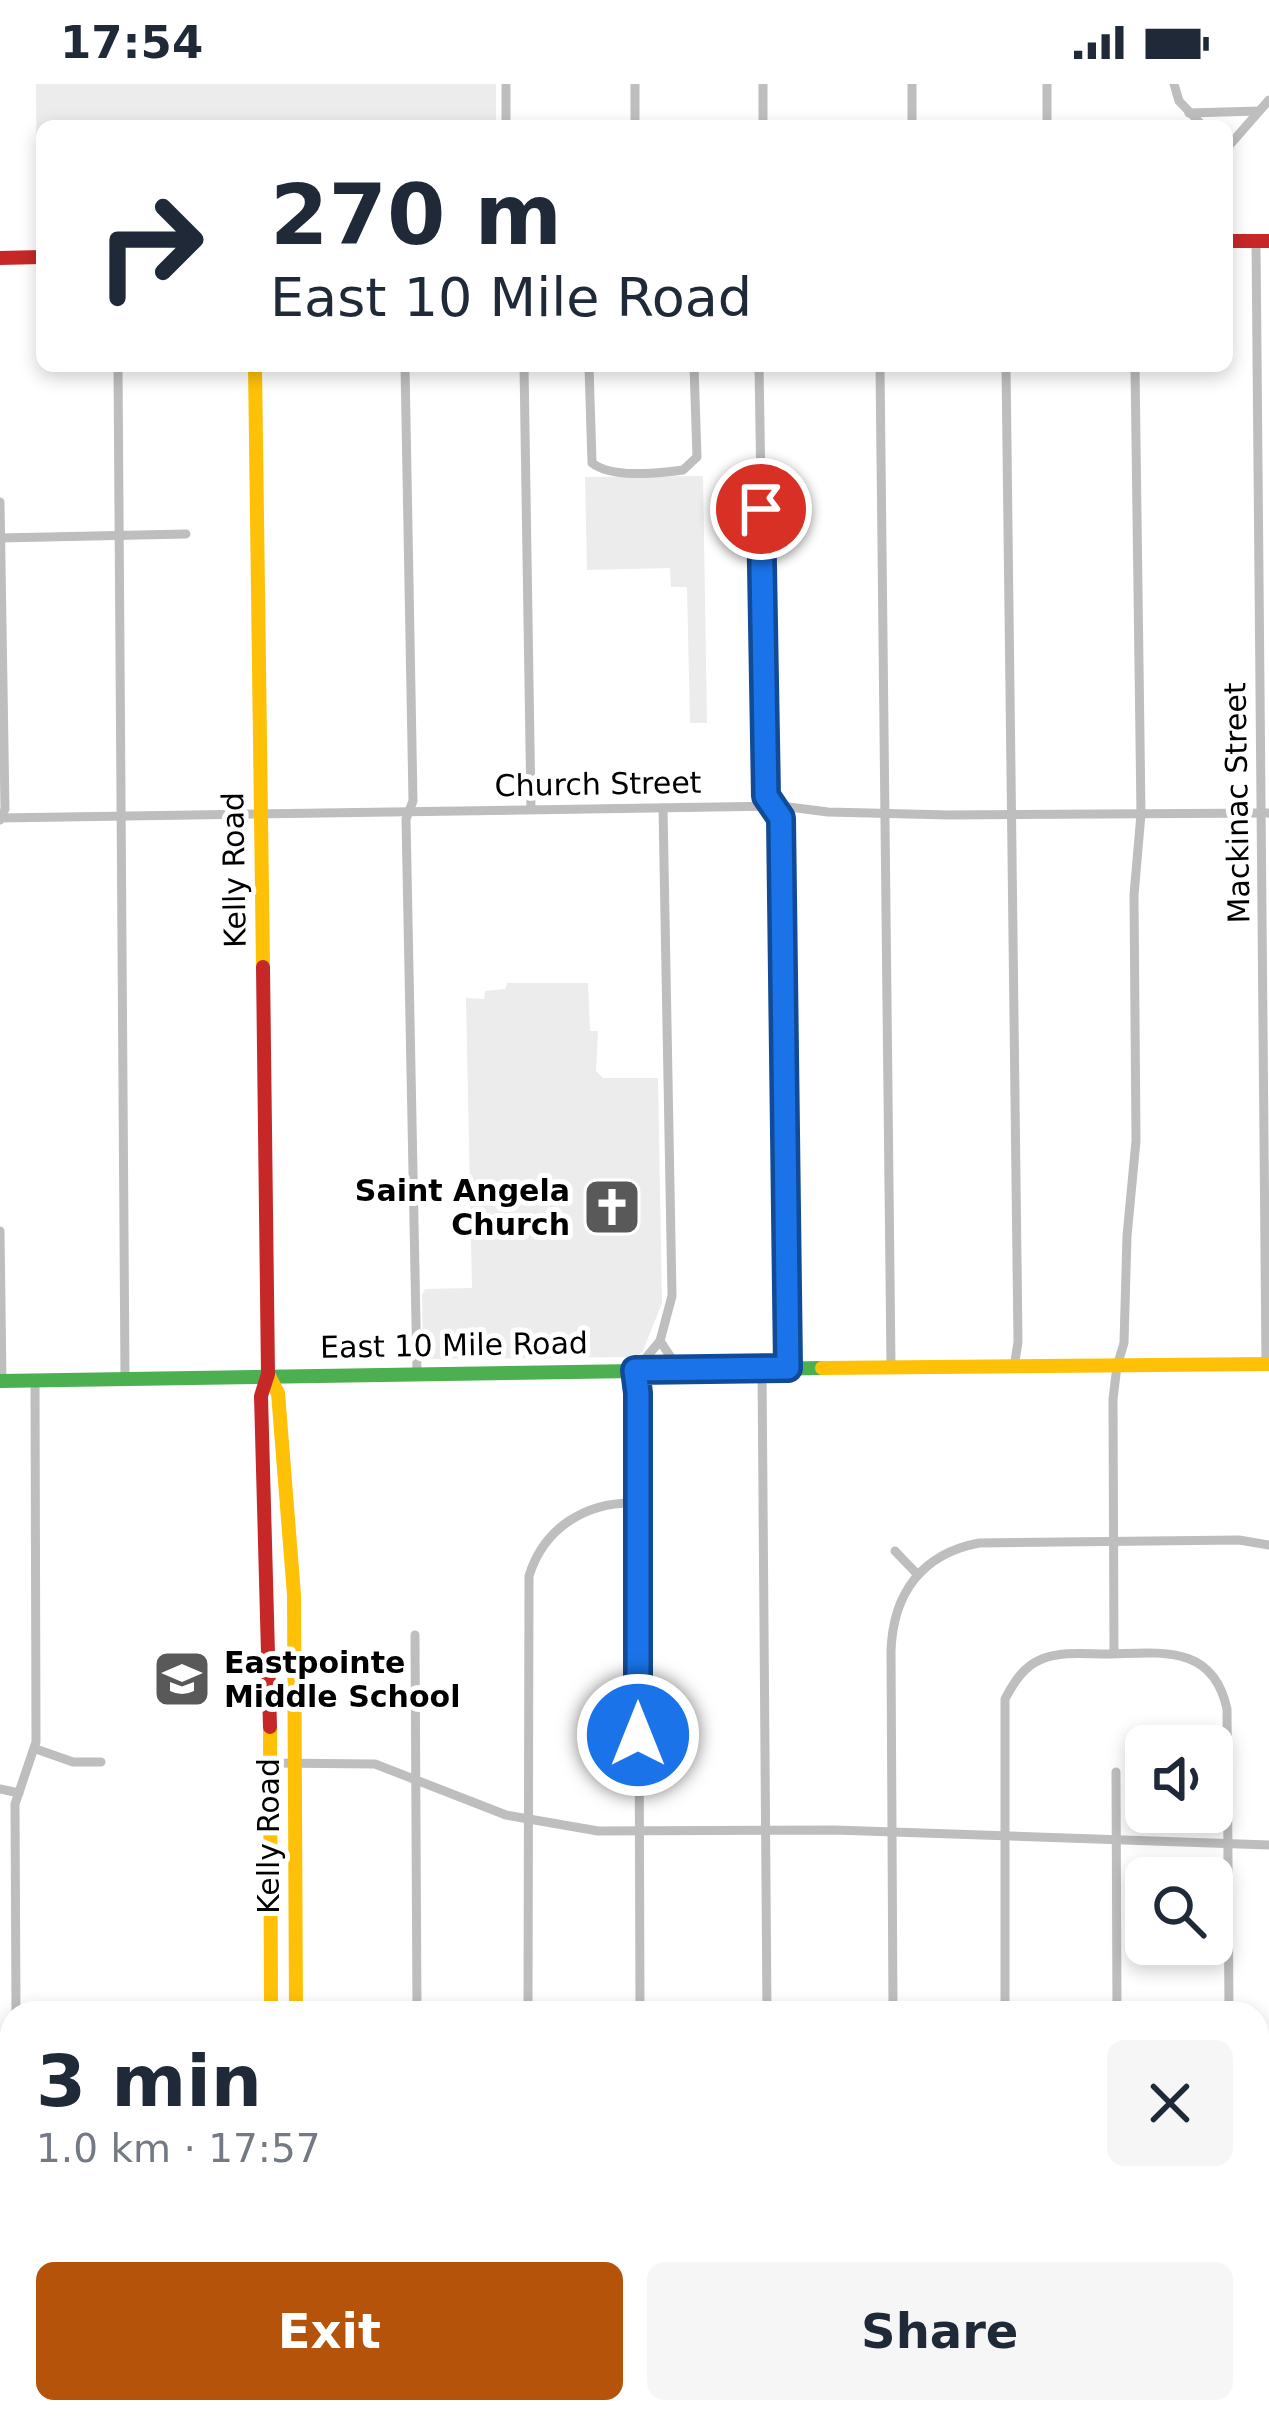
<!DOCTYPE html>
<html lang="en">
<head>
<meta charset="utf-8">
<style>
  :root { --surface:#fff; --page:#f6f6f7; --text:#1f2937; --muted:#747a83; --accent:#b45309 }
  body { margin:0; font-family:"DejaVu Sans",sans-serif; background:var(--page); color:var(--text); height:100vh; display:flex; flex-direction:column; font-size:45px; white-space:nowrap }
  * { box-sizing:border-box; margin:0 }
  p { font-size:39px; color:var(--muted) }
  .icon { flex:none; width:66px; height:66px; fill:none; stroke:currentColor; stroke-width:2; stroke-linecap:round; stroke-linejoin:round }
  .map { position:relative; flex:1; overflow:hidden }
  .side { position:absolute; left:0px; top:1917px; width:1269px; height:423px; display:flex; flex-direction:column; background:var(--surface); border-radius:36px 36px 0 0; box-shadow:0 6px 18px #0003 }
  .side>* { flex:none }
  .banner { position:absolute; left:36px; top:36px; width:1197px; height:252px; border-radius:18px; box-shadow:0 6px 18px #0003; background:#fff; color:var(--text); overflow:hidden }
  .tools { position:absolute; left:1125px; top:1641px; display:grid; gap:24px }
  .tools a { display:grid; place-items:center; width:108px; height:108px; border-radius:18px; background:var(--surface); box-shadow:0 6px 18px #0003; font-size:60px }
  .pin { position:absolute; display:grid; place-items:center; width:102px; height:102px; color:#fff; margin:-51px; border:6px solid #fff; border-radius:50%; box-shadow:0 3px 12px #0007 }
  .me { position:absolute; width:132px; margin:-66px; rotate:0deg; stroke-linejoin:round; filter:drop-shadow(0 0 9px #0008) }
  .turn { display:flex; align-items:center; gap:42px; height:252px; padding:0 36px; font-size:54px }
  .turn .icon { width:156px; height:156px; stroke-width:2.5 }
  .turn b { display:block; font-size:84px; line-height:102px }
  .round { display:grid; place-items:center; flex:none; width:126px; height:126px; border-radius:18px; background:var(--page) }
  .overview { display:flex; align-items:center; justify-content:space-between; height:204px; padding:0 36px }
  h1 { font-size:72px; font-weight:800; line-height:90px }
  .primary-button { display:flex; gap:24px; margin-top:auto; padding:24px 36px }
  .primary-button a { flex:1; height:138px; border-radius:18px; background:var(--accent); color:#fff; font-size:48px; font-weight:800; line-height:138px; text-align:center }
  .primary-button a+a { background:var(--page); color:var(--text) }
  .status { display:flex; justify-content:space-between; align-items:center; height:84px; padding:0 60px; background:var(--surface); direction:ltr }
  .status svg { height:33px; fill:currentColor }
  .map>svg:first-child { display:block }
  .green { fill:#ececec }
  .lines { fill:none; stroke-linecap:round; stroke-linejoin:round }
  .street { stroke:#bebebe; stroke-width:9 }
  .fast { stroke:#4caf50; stroke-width:14 }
  .slow { stroke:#ffc107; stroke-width:14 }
  .jam { stroke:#c62828; stroke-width:14 }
  .route-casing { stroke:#114b97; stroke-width:30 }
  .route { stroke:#1a73e8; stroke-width:21 }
  .labels { text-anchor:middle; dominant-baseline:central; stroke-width:10; stroke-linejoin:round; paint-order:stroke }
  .street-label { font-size:30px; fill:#000; stroke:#fff }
  .poi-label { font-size:30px; font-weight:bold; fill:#000; stroke:#fff; text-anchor:end }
</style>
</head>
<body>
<div class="status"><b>17:54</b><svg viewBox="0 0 49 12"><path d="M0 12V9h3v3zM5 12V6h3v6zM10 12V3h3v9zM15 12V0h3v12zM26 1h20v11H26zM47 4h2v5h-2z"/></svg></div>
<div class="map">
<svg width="1269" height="2338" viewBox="0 0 1269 2338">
  <rect width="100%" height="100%" fill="#fff"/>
  <g class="green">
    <path d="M36 0H496V42H42V153H37Z"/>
    <path d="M703 392 707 639H690L687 503H671L670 484 587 486 585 393Z"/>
    <path d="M507 899H588L590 947H598L596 987 603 994H658L662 1219 642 1269 632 1273 431 1275 423 1268 422 1211 425 1205 472 1204 466 914 484 915 485 907 505 905Z"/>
  </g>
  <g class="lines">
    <g class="street">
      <path d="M506 0V42"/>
      <path d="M635 0V42"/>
      <path d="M763 0V42"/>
      <path d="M912 0V42"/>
      <path d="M1047 0V42"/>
      <path d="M1174 0 1179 17 1203 42"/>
      <path d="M1189 29 1259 27"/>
      <path d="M1227 64 1269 16"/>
      <path d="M1256 157 1266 1280"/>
      <path d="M118 282 125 1294"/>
      <path d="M405 282 413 717 406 735 417 1289"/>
      <path d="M524 282 531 725"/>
      <path d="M589 282 592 379C613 395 657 389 683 386L697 373 694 282"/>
      <path d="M759 282 766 712 781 734 788 1284"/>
      <path d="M880 282 891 1283"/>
      <path d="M1006 282 1018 1258 1014 1283"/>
      <path d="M0 418 5 725 0 736"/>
      <path d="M0 454 186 450"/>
      <path d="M0 734 781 722 828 728 949 731 1269 729"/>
      <path d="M0 1147 2 1297"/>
      <path d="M660 1257 672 1212 663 724"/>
      <path d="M762 1284 767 1929"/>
      <path d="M895 1467 917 1490"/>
      <path d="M415 1551 417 1929"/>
      <path d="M1114 1569 1113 1315 1117 1282 1124 1259 1127 1152 1136 1057 1134 811 1141 730 1135 282"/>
      <path d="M36 1665 73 1678H101"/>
      <path d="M270 1679 375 1680 506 1731 598 1747 835 1746 1269 1761"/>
      <path d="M1116 1688 1117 1929"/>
      <path d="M0 1705 19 1709"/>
      <path d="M16 1929 15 1720 36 1658 35 1295"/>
      <path d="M528 1929 529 1492C544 1443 587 1417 637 1419"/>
      <path d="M640 1929 638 1309 635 1287 660 1257 678 1284"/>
      <path d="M893 1929 891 1567C893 1510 921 1470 979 1459L1239 1456 1269 1461"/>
      <path d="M1005 1929V1615C1014 1598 1024 1582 1042 1575 1062 1567 1086 1570 1107 1570 1159 1569 1213 1559 1227 1625L1229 1929"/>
      <path d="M0 2057H12"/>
      <path d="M1257 2275H1269"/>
      <path d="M419 2328V2338"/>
      <path d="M530 2328V2338"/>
      <path d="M642 2328V2338"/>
      <path d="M770 2328V2338"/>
      <path d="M1008 2328V2338"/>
      <path d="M1232 2328V2338"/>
    </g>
    <path class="fast" d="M0 1297 822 1284"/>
    <g class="slow">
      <path d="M255 282 263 883"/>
      <path d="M822 1284 1269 1280"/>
      <path d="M268 1290 278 1309 294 1511 296 1929"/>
      <path d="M270 1643 271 1929"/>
      <path d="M273 2328V2338"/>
      <path d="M298 2328 299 2338"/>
    </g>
    <g class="jam">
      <path d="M1227 157H1269"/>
      <path d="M0 174 42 173"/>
      <path d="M263 883 268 1290 261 1312 270 1643"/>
    </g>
  </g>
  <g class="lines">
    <defs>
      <path id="route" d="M638 1651V1309L635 1286 788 1284 781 734 766 712 761 425"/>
    </defs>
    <use href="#route" class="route-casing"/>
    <use href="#route" class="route"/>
  </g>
  <defs>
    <symbol id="church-square" viewBox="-11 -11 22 22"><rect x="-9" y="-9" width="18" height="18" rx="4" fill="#595959" stroke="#fff"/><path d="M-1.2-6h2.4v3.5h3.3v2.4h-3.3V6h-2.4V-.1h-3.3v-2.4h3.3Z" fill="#fff"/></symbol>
    <symbol id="school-square" viewBox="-11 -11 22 22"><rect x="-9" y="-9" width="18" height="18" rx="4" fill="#595959" stroke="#fff"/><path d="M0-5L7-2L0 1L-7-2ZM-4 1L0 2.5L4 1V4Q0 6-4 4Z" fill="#fff"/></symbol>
  </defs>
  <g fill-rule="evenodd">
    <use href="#church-square" x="579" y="1090" width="66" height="66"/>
    <use href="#school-square" x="149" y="1562" width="66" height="66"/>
  </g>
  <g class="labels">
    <g class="street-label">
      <text transform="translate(598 700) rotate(-1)">Church Street</text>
      <text transform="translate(1237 719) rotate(-91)">Mackinac Street</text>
      <text transform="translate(234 786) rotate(-91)">Kelly Road</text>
      <text transform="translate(454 1261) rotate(-1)">East 10 Mile Road</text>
      <text transform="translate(268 1752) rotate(-90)">Kelly Road</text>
    </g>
    <g class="poi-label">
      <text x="570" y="1106">Saint Angela<tspan x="570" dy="34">Church</tspan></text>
      <text x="224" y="1578" text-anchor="start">Eastpointe<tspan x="224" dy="34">Middle School</tspan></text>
    </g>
  </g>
</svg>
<div class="tools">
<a><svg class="icon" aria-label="sound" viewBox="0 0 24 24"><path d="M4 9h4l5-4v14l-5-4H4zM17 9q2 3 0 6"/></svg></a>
<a><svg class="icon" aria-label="search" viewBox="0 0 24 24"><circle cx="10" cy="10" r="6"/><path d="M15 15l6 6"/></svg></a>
</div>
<div class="pin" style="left:761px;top:425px;background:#d93025"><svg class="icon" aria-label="arrive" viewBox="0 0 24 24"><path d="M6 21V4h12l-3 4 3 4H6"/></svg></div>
<svg class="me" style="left:638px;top:1651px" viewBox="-20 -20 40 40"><circle r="17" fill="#1a73e8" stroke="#fff" stroke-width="3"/><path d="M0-11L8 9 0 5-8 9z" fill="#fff"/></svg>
<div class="banner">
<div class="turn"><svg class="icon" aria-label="right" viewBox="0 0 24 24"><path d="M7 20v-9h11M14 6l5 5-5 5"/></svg><div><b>270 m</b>East 10 Mile Road</div></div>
</div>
<section class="side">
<div class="overview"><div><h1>3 min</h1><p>1.0 km · 17:57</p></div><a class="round"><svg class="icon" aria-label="close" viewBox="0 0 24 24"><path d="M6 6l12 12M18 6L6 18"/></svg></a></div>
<div class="primary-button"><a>Exit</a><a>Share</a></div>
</section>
</div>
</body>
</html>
